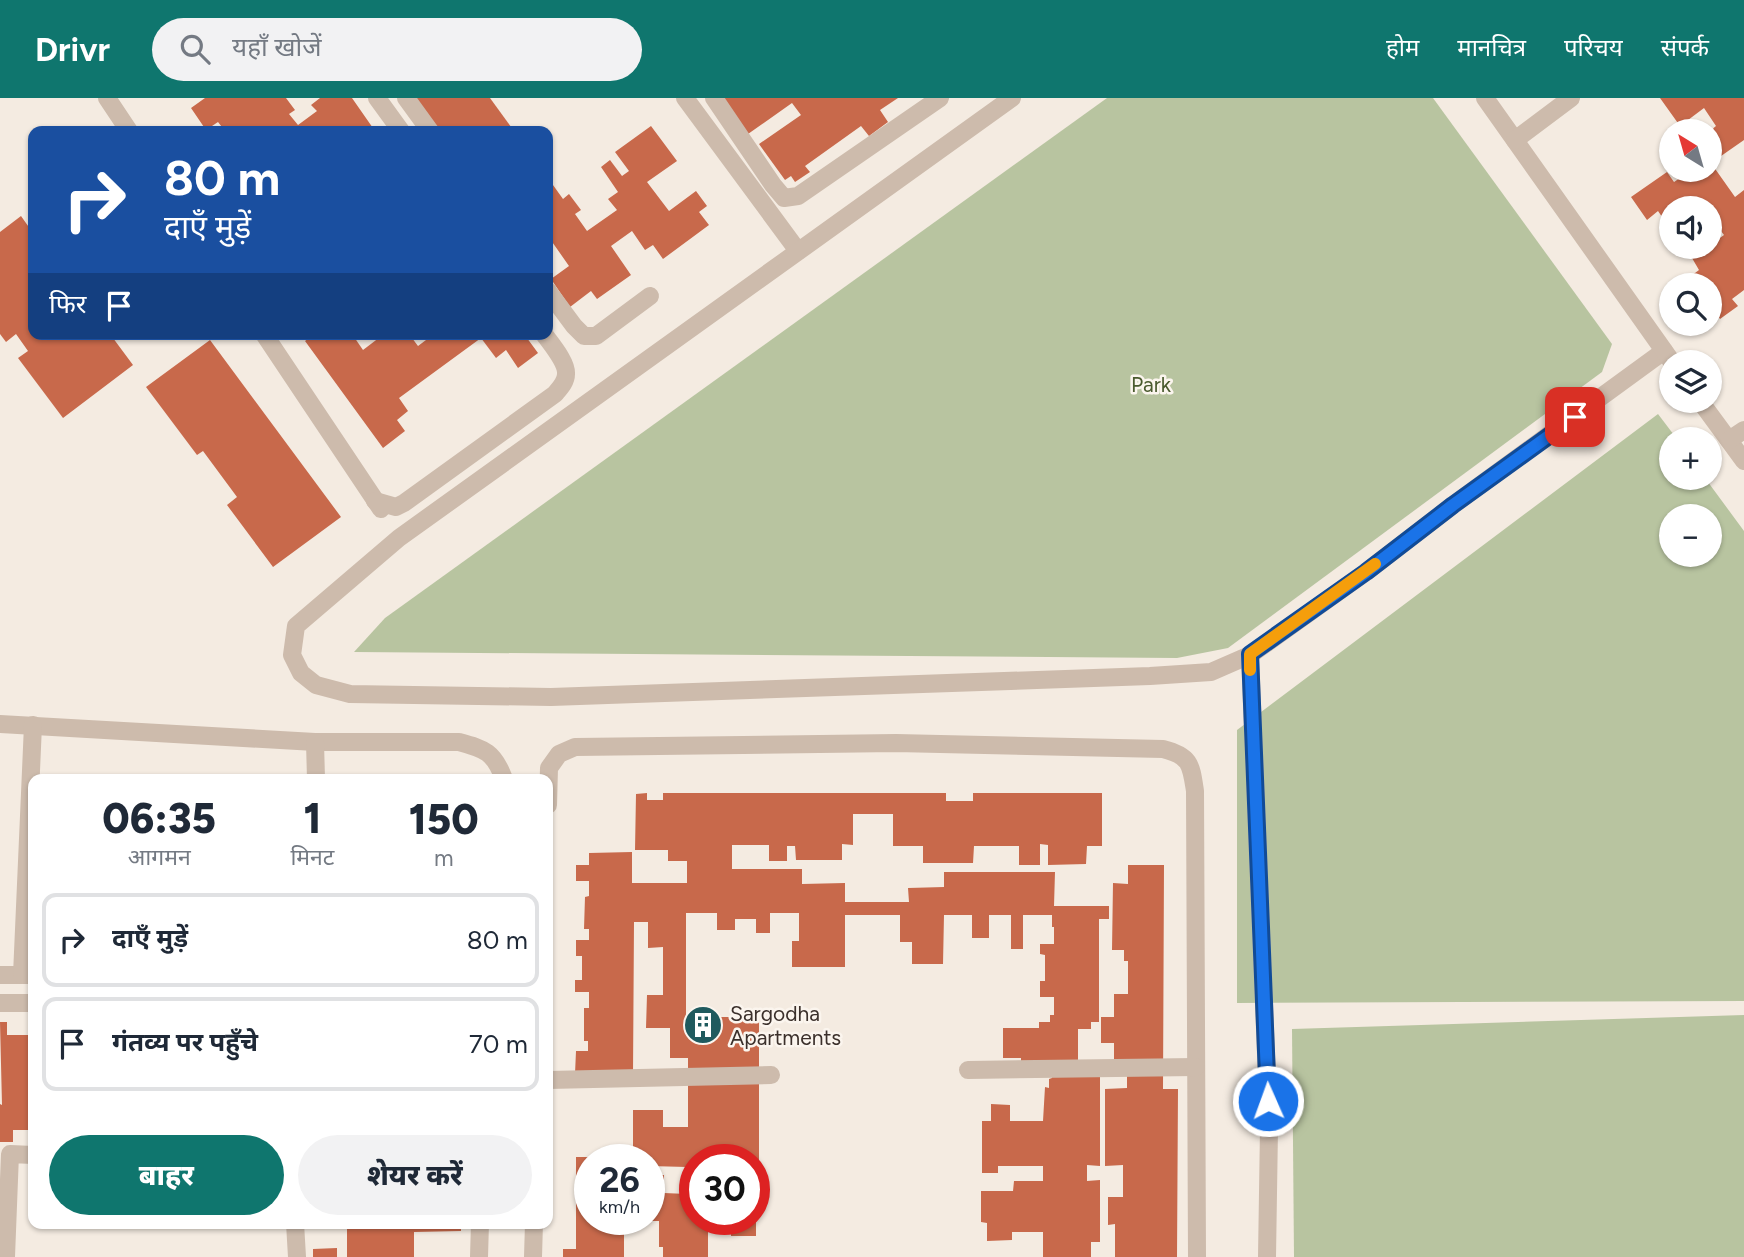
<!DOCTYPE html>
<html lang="hi">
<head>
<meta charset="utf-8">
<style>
  :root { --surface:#fff; --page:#f2f2f3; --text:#1f2937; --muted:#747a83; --line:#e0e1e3; --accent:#0f766e }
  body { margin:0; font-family:Figtree,"Noto Sans Devanagari",sans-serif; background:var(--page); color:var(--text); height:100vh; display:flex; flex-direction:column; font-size:26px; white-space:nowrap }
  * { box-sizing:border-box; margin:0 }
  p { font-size:23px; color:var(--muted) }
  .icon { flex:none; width:38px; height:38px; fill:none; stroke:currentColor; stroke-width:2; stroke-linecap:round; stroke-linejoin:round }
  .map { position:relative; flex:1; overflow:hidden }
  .panel { position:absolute; left:28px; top:676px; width:525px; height:455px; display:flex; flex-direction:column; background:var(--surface); border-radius:14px; box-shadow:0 2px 5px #0004 }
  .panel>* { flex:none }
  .guide { position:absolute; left:28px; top:28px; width:525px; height:214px; border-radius:14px; box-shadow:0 2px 5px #0004; background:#1a4fa0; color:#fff; overflow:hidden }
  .needle { width:46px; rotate:323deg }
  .buttons { position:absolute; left:1659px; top:21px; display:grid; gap:14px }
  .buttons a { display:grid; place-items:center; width:63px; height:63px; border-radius:50%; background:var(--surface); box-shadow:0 2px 5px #0004; font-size:35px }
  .speed { position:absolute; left:574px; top:1046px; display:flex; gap:14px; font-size:35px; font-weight:700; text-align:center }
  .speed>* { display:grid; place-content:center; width:91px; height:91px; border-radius:50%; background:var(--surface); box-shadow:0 2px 5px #0004; line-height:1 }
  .speed small { font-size:18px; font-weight:400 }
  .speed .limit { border:10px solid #d22; background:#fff; color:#111 }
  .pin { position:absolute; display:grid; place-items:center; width:60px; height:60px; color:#fff; margin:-30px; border-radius:14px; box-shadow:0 4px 10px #0006 }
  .me { position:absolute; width:77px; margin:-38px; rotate:358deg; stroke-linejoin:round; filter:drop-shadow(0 0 5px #0008) }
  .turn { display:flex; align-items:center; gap:24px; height:147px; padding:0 21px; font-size:32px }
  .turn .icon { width:91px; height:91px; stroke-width:2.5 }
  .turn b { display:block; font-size:49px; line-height:60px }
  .then { display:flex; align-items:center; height:66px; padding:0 21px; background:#0003; gap:14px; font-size:26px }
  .eta { display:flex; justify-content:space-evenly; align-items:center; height:119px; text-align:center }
  .eta b { font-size:42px; font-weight:800; line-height:49px }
  .button { display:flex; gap:14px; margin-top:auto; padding:14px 21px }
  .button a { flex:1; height:80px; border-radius:42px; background:var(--accent); color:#fff; font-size:28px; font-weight:800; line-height:80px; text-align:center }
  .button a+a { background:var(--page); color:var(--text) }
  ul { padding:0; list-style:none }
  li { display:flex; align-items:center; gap:21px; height:94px; margin:0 14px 10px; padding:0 7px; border:4px solid var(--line); border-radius:14px }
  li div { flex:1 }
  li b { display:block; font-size:26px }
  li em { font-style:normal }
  header { display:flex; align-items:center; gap:42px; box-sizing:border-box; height:98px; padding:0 35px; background:var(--accent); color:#fff }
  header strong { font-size:33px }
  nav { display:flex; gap:38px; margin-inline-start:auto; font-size:24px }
  .search { width:490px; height:63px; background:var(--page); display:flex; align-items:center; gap:18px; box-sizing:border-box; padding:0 24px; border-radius:38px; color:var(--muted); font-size:26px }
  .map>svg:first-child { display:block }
  .green { fill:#b8c4a0; fill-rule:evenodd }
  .building { fill:#c8694b }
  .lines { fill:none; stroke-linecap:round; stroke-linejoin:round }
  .minor { stroke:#cdbbac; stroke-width:18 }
  .route-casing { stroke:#114b97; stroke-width:18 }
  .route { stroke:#1a73e8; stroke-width:12 }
  .slow { stroke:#f59e0b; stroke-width:12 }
  .labels { text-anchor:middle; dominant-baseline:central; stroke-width:5; stroke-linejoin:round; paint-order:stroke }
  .park-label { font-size:21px; fill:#4a5a2e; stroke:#fbf5ee }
  .poi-label { font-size:21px; fill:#3b302b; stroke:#fbf5ee; text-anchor:start }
</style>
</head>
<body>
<header>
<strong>Drivr</strong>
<div class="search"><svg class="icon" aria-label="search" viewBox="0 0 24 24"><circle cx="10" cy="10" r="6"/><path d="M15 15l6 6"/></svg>यहाँ खोजें</div>
<nav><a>होम</a><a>मानचित्र</a><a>परिचय</a><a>संपर्क</a></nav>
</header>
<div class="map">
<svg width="1744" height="1159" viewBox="0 0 1744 1159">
  <rect width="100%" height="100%" fill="#f4ebe1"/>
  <g class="green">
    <path d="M1107 0H1433L1612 246 1602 274 1228 550 1177 560 354 554 385 520Z"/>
    <path d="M1658 316 1677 341H1671V380H1705L1744 433V903L1237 905V632ZM1671 418H1710V457H1671Z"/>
    <path d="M1744 917V1159H1294L1292 931Z"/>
  </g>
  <g class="building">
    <path d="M205 0H286L295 12 289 16 298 27 317 13 311 7 320 0H352L375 33H225L218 24 206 32 191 10Z"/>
    <path d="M416 0H490L514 33H440Z"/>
    <path d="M723 0H898L880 12 888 24 869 38 861 28 805 68 810 74 795 84 791 78 785 82 759 46 801 17 792 5 748 36Z"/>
    <path d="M1660 0H1744V42L1711 65 1735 99 1744 92V192L1732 201 1738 208 1720 221 1710 206V187H1697L1691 178 1699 172 1692 160 1707 149H1710V147L1724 137 1712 121 1710 122V110H1671V132L1658 113 1647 122 1631 99 1667 74 1674 84 1689 74 1692 78 1701 72H1710V33L1716 28 1704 10 1680 28Z"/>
    <path d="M651 28 677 63 647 84 669 113 696 93 707 108 699 114 709 127 663 161 653 147 645 152 632 133 611 148 631 177 597 201 591 193 570 209 551 181 569 168 548 138V80L563 101 569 96 581 112 575 116 587 133 617 112 608 101 618 94 601 69 610 62 622 78 629 73 615 54Z"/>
    <path d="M21 118 33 135V236H110L133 267 63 320 18 260 28 253 16 236 6 244 0 236V134Z"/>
    <path d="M314 236H334L337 240 342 236H352L363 252 384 236H409L418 248 434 236H524L538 255 518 270 506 252 496 260 481 240 399 300 408 313 397 322 405 333 383 350 305 243Z"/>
    <path d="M210 242 341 419 273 469 227 407 237 399 203 353 197 357 146 289Z"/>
    <path d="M647 695V702H663V695H946V703H973V695H1102V748H1087L1086 766 1048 767V747L1040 746V767H1019V748H974L973 765H923V748H893V716H853V747L842 746V762H796L795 748H787V763H769V747H732V771H802V786L845 785V804H909L908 790 944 789V774H1055L1054 808H1109V821H1099V924H1091V931H1078V962L1100 976V1068L1087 1067V1083L1100 1082V1144H1091V1159H1043V1134H1012V1142L987 1143V1125L981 1124V1093H1013L1014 1083H1043V1068H998V1075H982V1023H991V1006L1010 1007V1023H1043L1045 989 1049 990V981L1052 980V970H1021V960H1003V930H1039V924H1050V917H1054V899H1040V883H1045V857L1040 856V846H1054V829H1052V817H1023V851H1011V817H989V840H972V817H944L943 866H912V844H900V817H845V869H792V843H799V815H770V835H756V821H735V832H717V815H686V919H759V1068H754V1062H695V1122H756V1138H731V1125H708V1159H663V1149H659V1123H649V1077H664V1095L687 1096V1069L649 1068V1062H633V1012H663V1029H688V960H670V930H646L647 897H663V849L648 850V824H634L633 977 575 976 576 953H588V943H584V910H589V894H575V882H582V858H576V842H589V831H584L585 799 589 798V783H576V767H589V755L632 754V785H687V763H668V752H635L636 696Z"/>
    <path d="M1128 767H1164L1163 991H1178L1177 1159H1115V1126L1108 1127V1099H1123V1067L1105 1068V991L1127 990V974L1114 964V945H1101V919H1114V896H1128V863H1124V852H1112L1113 785 1128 786Z"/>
    <path d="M0 924H7V937H28V952H33V1022H29L30 1032H13V1044H0V1006L2 1007Z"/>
    <path d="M576 1059H613V1062H590V1122H624V1159H563V1151H576Z"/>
    <rect x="309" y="1125" width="28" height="6"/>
    <path d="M347 1125H461V1133L414 1134V1159H347Z"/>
    <path d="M337 1150V1159H313V1151Z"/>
  </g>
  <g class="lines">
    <g class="minor">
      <path d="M107 0 129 33"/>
      <path d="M377 0 401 33"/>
      <path d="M406 0 430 33"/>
      <path d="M685 0 798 153"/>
      <path d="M714 0 773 87 784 100 798 98 940 0"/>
      <path d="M1012 0 399 440 296 528 292 557 301 575 316 587 350 596 551 599 1150 578 1211 574 1250 557 1366 474 1453 407 1664 253"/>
      <path d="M1485 0 1672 264"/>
      <path d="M1515 42 1571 0"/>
      <path d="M548 193 574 228 584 238H596L650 198"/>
      <path d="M264 236 381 411"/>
      <path d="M1700 303 1744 363"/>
      <path d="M1729 342 1744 332"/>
      <path d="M375 403 396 409 404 405 555 296C560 290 566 284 566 276 567 264 551 246 544 236"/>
      <path d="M1250 557 1269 1031 1267 1159"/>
      <path d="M0 626 315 644H459C485 651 494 654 504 681"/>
      <path d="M315 644 316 681"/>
      <path d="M548 707 549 670 559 656 575 649 896 645 1163 651C1191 658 1191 667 1195 693L1197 1159"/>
      <path d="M0 877H33"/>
      <path d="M22 877 33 627"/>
      <path d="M0 905H33"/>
      <path d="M968 972 1196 969"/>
      <path d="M548 982 771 977"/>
      <path d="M295 1125 297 1159"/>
      <path d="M6 1159 10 1056 33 1057"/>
      <path d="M479 1159 480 1125"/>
      <path d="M533 1159 534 1125"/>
    </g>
  </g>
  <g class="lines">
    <defs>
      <path id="route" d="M1268 1003 1250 556 1366 474 1453 407 1575 319"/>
    </defs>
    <use href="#route" class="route-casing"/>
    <use href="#route" class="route"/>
    <path class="slow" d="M1250 572V556L1375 466"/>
  </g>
  <defs>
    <symbol id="building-disc" viewBox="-11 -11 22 22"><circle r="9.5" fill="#1f5a5e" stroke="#fbf5ee"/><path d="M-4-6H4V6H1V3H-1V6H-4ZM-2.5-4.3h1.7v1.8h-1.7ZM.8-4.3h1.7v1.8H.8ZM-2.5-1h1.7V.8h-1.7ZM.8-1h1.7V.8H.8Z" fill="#fff"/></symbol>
  </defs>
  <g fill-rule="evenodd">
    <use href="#building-disc" x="681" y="905" width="44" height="44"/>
  </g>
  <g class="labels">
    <g class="park-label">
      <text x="1151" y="286">Park</text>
    </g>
    <g class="poi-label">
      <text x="730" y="915">Sargodha<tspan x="730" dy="24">Apartments</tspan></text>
    </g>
  </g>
</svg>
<div class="buttons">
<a><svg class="needle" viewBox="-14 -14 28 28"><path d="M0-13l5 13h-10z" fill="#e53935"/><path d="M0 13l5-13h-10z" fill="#747a83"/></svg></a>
<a><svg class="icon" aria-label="sound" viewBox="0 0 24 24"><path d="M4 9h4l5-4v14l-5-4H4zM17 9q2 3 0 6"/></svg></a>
<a><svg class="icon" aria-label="search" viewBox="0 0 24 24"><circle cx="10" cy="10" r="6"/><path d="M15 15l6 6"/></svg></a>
<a><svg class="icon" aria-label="layers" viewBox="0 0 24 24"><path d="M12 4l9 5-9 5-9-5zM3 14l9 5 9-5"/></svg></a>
<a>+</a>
<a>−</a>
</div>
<div class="speed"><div>26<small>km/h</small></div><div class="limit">30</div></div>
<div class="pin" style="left:1575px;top:319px;background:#d93025"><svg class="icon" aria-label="arrive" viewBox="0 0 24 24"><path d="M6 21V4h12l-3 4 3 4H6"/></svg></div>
<svg class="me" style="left:1268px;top:1003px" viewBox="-20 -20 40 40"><circle r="17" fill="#1a73e8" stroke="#fff" stroke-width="3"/><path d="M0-11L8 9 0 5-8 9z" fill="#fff"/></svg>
<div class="guide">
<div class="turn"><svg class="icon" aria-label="right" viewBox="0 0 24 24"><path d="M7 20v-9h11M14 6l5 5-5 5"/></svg><div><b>80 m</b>दाएँ मुड़ें</div></div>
<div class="then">फिर<svg class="icon" aria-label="arrive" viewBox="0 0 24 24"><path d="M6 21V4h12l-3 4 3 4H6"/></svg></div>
</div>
<section class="panel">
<div class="eta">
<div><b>06:35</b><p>आगमन</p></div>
<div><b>1</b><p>मिनट</p></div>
<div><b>150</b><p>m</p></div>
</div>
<ul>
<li><svg class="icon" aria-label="right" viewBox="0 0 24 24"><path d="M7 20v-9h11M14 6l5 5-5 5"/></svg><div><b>दाएँ मुड़ें</b></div><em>80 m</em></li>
<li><svg class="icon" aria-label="arrive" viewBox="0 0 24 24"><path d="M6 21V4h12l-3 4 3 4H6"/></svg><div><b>गंतव्य पर पहुँचे</b></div><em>70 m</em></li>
</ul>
<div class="button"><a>बाहर</a><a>शेयर करें</a></div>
</section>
</div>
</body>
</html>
